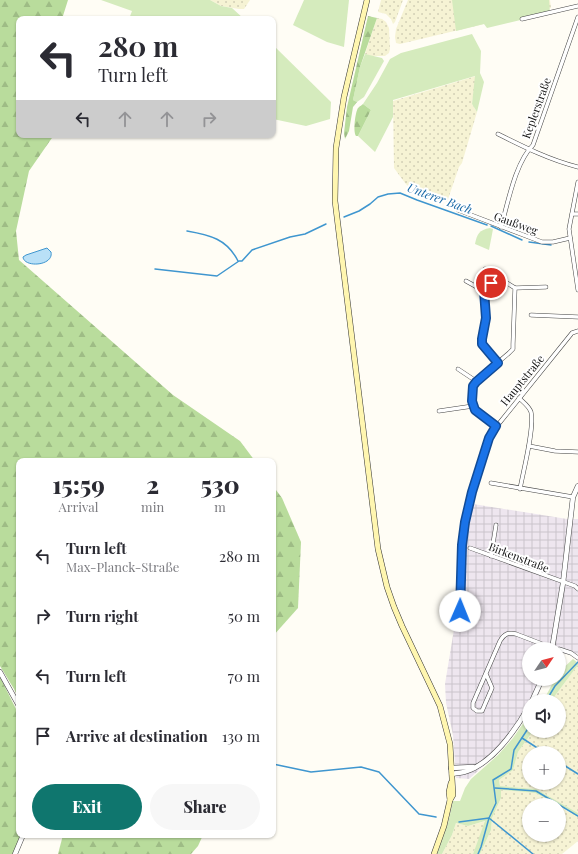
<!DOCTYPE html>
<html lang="en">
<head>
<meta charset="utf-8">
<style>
  :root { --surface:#fff; --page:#f7f7f7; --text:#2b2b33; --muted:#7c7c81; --accent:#0f766e }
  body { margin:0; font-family:"Playfair Display",serif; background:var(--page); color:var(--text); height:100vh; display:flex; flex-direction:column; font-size:15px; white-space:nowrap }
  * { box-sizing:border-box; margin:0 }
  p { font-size:13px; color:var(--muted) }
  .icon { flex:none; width:22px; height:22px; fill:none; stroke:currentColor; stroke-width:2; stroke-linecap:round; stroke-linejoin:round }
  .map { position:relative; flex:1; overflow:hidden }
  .details { position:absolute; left:16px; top:458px; width:260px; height:380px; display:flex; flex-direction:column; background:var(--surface); border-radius:8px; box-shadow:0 1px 3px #0004 }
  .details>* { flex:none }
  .hud { position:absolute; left:16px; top:16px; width:260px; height:122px; border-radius:8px; box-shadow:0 1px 3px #0004; background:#fff; color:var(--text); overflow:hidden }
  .needle { width:26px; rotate:55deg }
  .controls { position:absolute; left:522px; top:642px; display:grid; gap:8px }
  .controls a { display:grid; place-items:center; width:44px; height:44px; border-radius:50%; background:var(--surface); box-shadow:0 1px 3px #0004; font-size:20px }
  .pin { position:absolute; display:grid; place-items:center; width:34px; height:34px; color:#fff; margin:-17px; border:2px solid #fff; border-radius:50%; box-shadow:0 1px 4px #0007 }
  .me { position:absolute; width:44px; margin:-22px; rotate:1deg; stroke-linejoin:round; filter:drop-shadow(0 0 3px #0008) }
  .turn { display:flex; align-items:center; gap:14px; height:84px; padding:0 16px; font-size:18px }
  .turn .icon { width:52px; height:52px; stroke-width:2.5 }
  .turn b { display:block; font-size:28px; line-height:34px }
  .lanes { display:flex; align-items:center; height:38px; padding:0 16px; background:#0003; justify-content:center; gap:20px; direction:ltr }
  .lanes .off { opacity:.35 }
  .eta { display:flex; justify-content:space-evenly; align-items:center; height:68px; text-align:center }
  .eta b { font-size:24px; font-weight:800; line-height:28px }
  .cta { display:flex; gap:8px; margin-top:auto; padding:8px 16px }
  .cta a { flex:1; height:46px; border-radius:24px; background:var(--accent); color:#fff; font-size:16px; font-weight:800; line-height:46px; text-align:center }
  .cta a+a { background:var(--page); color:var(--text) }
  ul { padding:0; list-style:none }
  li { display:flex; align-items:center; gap:12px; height:60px; padding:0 16px }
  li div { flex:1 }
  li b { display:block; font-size:15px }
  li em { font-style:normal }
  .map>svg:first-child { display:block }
  .industrial { fill:url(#industrial-grid) }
  .farmland { fill:url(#farmland-dots); fill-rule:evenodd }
  .green { fill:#d5ebbd }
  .forest { fill:url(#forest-firs) }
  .water { fill:#b9e0f7; stroke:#3f96cf }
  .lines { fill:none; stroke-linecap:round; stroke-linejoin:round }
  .stream { stroke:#3f96cf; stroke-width:1.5 }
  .minor-casing { stroke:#444; stroke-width:4.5 }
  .tertiary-casing { stroke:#444; stroke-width:5.5 }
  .secondary-casing { stroke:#333; stroke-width:6 }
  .minor { stroke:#fff; stroke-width:3.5 }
  .tertiary { stroke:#fff; stroke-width:4.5 }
  .secondary { stroke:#fff6b0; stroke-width:5 }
  .route-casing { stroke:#114b97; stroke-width:10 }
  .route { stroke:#1a73e8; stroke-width:7 }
  .labels { text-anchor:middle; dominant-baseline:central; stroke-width:4; stroke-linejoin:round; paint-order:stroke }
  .street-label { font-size:11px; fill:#111; stroke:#fff }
  .water-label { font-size:12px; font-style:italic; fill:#1768a6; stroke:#fff }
</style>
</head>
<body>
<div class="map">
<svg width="578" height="854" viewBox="0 0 578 854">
  <defs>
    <pattern id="industrial-grid" width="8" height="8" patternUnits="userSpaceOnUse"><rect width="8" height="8" fill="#eee6ef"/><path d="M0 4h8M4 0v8" fill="none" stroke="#cbc4cc"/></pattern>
    <pattern id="farmland-dots" width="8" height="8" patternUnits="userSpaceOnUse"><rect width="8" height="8" fill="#f6f3d4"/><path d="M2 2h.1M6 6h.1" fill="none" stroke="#d2cfb5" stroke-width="1.8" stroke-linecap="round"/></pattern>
    <pattern id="forest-firs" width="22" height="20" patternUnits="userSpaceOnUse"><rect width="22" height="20" fill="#b9dc9c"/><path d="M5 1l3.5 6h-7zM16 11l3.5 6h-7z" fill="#9ebc85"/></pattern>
  </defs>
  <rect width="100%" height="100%" fill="#fffdf5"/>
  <path class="industrial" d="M467 503 567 519H578V654H566L559 652V649H529V679H544L540 691 535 701H529V711L524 720 499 752 469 779 456 778 453 735 446 703 445 684 457 611 461 524Z"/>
  <g class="farmland">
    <path d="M210 0H250L244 9H239L221 6Z"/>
    <path d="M381 0H403L395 22 393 24 391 19 386 14 378 12Z"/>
    <path d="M408 0H550L551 8 400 44 396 43 395 37 396 29Z"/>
    <path d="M377 18 382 19 386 22 389 28 390 49 389 53 385 56H371L365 54Z"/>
    <path d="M476 76 472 104 477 112 462 163 459 167 447 202 411 189 405 183 394 168 393 101Z"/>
    <path d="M578 665V813L536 789 500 786 499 780 513 770 518 752 533 731H559V701H551ZM529 753H559V783H529Z"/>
    <path d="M501 790 535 793 557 805H529V835H559V806L578 817V841L562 854H480L491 830 492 818 501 798Z"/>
    <path d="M486 821 473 854H442L452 835 456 823 468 826Z"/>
  </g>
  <g class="green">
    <path d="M101 0H210L221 6 232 8 244 19H129L132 11Z"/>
    <path d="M304 0H349L344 47 327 42 293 25Z"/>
    <path d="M452 0H549L550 13 487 28 484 24 456 31Z"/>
    <path d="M472 34 481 51 480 73 484 82 477 112 472 104 475 76 393 100V117L375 152 358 136 371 110 363 104 377 83 390 59 401 53Z"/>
    <path d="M273 45 331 102 330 119 306 126 273 119Z"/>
    <path d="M365 54 382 58 384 61 364 97 357 102 353 100 360 67Z"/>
    <path d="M490 228 493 229 489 250 475 244C477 234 479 230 490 228Z"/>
    <path d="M573 659 578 663V665L551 701H543L555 679H559V672Z"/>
    <path d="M529 715V731H533L518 752 513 770 499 780 500 786 536 789 578 813V817L559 805 535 793 501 790V798L492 818 491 830 480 854H473L485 821 468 826 456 823 452 835 442 854H437L448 823 453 801H460L465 788 471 779 498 755 513 738Z"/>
  </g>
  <g class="forest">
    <path d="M0 0H68L62 19H19V135H54L29 171 16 231 19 260 173 395 240 441 255 461H19V699L14 689 0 666Z"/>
    <path d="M368 16 377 18 360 67 353 100 357 102 353 107 349 131 345 139 344 133 347 107Z"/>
    <path d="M363 104 371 110 358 136H356C353 132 355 113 358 108 360 106 362 105 363 104Z"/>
    <path d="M273 486 282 498 301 542 298 608 273 636Z"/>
    <path d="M0 677 19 715V835H21L15 854H0Z"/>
    <path d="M63 835H203L198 846 191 854H58Z"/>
  </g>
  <path class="water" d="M47 248 51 252C54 266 24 268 23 257L26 255Z"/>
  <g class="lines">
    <g class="stream">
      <path d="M344 217 359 211 370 204 378 197 388 194 400 193 417 200 487 225"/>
      <path d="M491 226 522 240"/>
      <path d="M187 231C210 235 227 239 238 261"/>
      <path d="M529 242 551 245"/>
      <path d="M155 269 217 276 239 261H242L252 250 290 237 305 234 326 224"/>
      <path d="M546 701 555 686 578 662"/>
      <path d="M522 738 545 753"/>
      <path d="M559 762 578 774"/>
      <path d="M273 764 311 772 361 767 379 772 419 814 436 817"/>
      <path d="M495 788 536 791 578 816"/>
      <path d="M459 822 489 818 533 854"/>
      <path d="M478 854 481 847 489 818 496 803 493 780 511 769 514 750 529 727"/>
    </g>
    <defs>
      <g id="minor">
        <path d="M522 19 578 6"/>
        <path d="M498 134C524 147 550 160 578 167"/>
        <path d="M578 182 569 229 578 290"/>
        <path d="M458 210 542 242H553L570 238"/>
        <path d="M572 214H578"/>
        <path d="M501 227C508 203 515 163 533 145L578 17"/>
        <path d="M466 281 484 291"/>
        <path d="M515 288 546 287"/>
        <path d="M531 315 578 317"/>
        <path d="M498 363 482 344V339L486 318 484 291 491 283 499 278"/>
        <path d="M458 369 476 381"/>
        <path d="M519 398C523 402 529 406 531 412 535 427 523 472 520 489"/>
        <path d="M473 406C471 398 472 388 476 381L509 353 513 349V344L515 288 485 269"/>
        <path d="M439 411 473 406 475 410 497 426"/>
        <path d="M529 446 555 451 578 452"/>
        <path d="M491 483 573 497"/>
        <path d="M470 548 575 586 578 589"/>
        <path d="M491 556 496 525"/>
        <path d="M460 611 462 545 465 522 472 492 489 437 497 426 572 333 578 331"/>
        <path d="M559 649 571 653 578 658"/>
        <path d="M486 674 492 688 482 711H477L473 708V703L500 641C504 634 508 632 516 634L555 649"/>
      </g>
      <g id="tertiary">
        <path d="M552 649 563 583 573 497 578 486"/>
        <path d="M0 672 19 706"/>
        <path d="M532 701 542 679"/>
        <path d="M451 768 473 767"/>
        <path d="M452 774C456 773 460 773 464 772 491 765 516 730 529 706"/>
        <path d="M15 854 23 835"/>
      </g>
      <g id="secondary">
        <path d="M367 0 344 97 336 148 335 201 378 549 387 587 394 607 402 626 440 706 450 744 453 795 450 800 444 826 434 854"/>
        <path d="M450 800 449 792 451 783"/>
      </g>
    </defs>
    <use href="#minor" class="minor-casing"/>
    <use href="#tertiary" class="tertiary-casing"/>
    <use href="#secondary" class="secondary-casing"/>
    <use href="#minor" class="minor"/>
    <use href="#tertiary" class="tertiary"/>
    <use href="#secondary" class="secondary"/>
  </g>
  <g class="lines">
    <defs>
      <path id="route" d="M460 611 462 545 465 522 472 492 489 438 496 426 475 410 472 401 473 386 476 382 498 363 482 344V339L486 318 484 291 491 283"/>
    </defs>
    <use href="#route" class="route-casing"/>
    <use href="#route" class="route"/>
  </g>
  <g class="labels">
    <g class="street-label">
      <text transform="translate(536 108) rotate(-70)">Keplerstraße</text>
      <text transform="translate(516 223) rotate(20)">Gaußweg</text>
      <text transform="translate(522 380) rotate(-51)">Hauptstraße</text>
      <text transform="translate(519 557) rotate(21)">Birkenstraße</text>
    </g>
    <g class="water-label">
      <text transform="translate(440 198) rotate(20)">Unterer Bach</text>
    </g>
  </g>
</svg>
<div class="controls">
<a><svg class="needle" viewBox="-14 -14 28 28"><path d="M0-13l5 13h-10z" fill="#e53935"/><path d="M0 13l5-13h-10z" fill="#7c7c81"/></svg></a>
<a><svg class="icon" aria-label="sound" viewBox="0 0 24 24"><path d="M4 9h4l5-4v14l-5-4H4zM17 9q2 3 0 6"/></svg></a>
<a>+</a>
<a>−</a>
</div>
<div class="pin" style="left:491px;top:283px;background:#d93025"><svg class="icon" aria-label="arrive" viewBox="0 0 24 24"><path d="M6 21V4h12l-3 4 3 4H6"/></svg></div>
<svg class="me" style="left:460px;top:611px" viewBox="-20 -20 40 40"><circle r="19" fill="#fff"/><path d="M0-13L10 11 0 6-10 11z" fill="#1a73e8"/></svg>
<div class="hud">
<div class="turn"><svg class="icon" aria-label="left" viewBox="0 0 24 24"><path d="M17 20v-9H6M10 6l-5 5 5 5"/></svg><div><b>280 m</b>Turn left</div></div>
<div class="lanes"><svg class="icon" aria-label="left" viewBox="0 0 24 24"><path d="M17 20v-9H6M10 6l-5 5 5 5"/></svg><svg class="icon off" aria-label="ahead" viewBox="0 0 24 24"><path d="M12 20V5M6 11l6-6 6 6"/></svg><svg class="icon off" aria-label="ahead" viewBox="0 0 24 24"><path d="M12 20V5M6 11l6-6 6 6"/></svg><svg class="icon off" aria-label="right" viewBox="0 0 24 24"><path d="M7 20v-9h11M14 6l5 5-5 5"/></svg></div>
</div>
<section class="details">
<div class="eta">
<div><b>15:59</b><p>Arrival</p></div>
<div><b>2</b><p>min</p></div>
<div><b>530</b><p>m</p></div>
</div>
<ul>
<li><svg class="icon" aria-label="left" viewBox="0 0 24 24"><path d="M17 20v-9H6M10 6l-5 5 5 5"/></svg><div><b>Turn left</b><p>Max-Planck-Straße</p></div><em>280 m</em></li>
<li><svg class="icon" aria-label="right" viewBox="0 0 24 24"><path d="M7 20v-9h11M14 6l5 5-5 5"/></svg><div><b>Turn right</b></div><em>50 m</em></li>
<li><svg class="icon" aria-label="left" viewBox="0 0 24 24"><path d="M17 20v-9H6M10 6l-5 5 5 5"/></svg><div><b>Turn left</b></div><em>70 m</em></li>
<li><svg class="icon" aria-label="arrive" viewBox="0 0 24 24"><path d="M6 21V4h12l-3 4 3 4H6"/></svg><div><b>Arrive at destination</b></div><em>130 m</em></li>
</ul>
<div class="cta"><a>Exit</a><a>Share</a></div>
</section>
</div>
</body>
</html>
